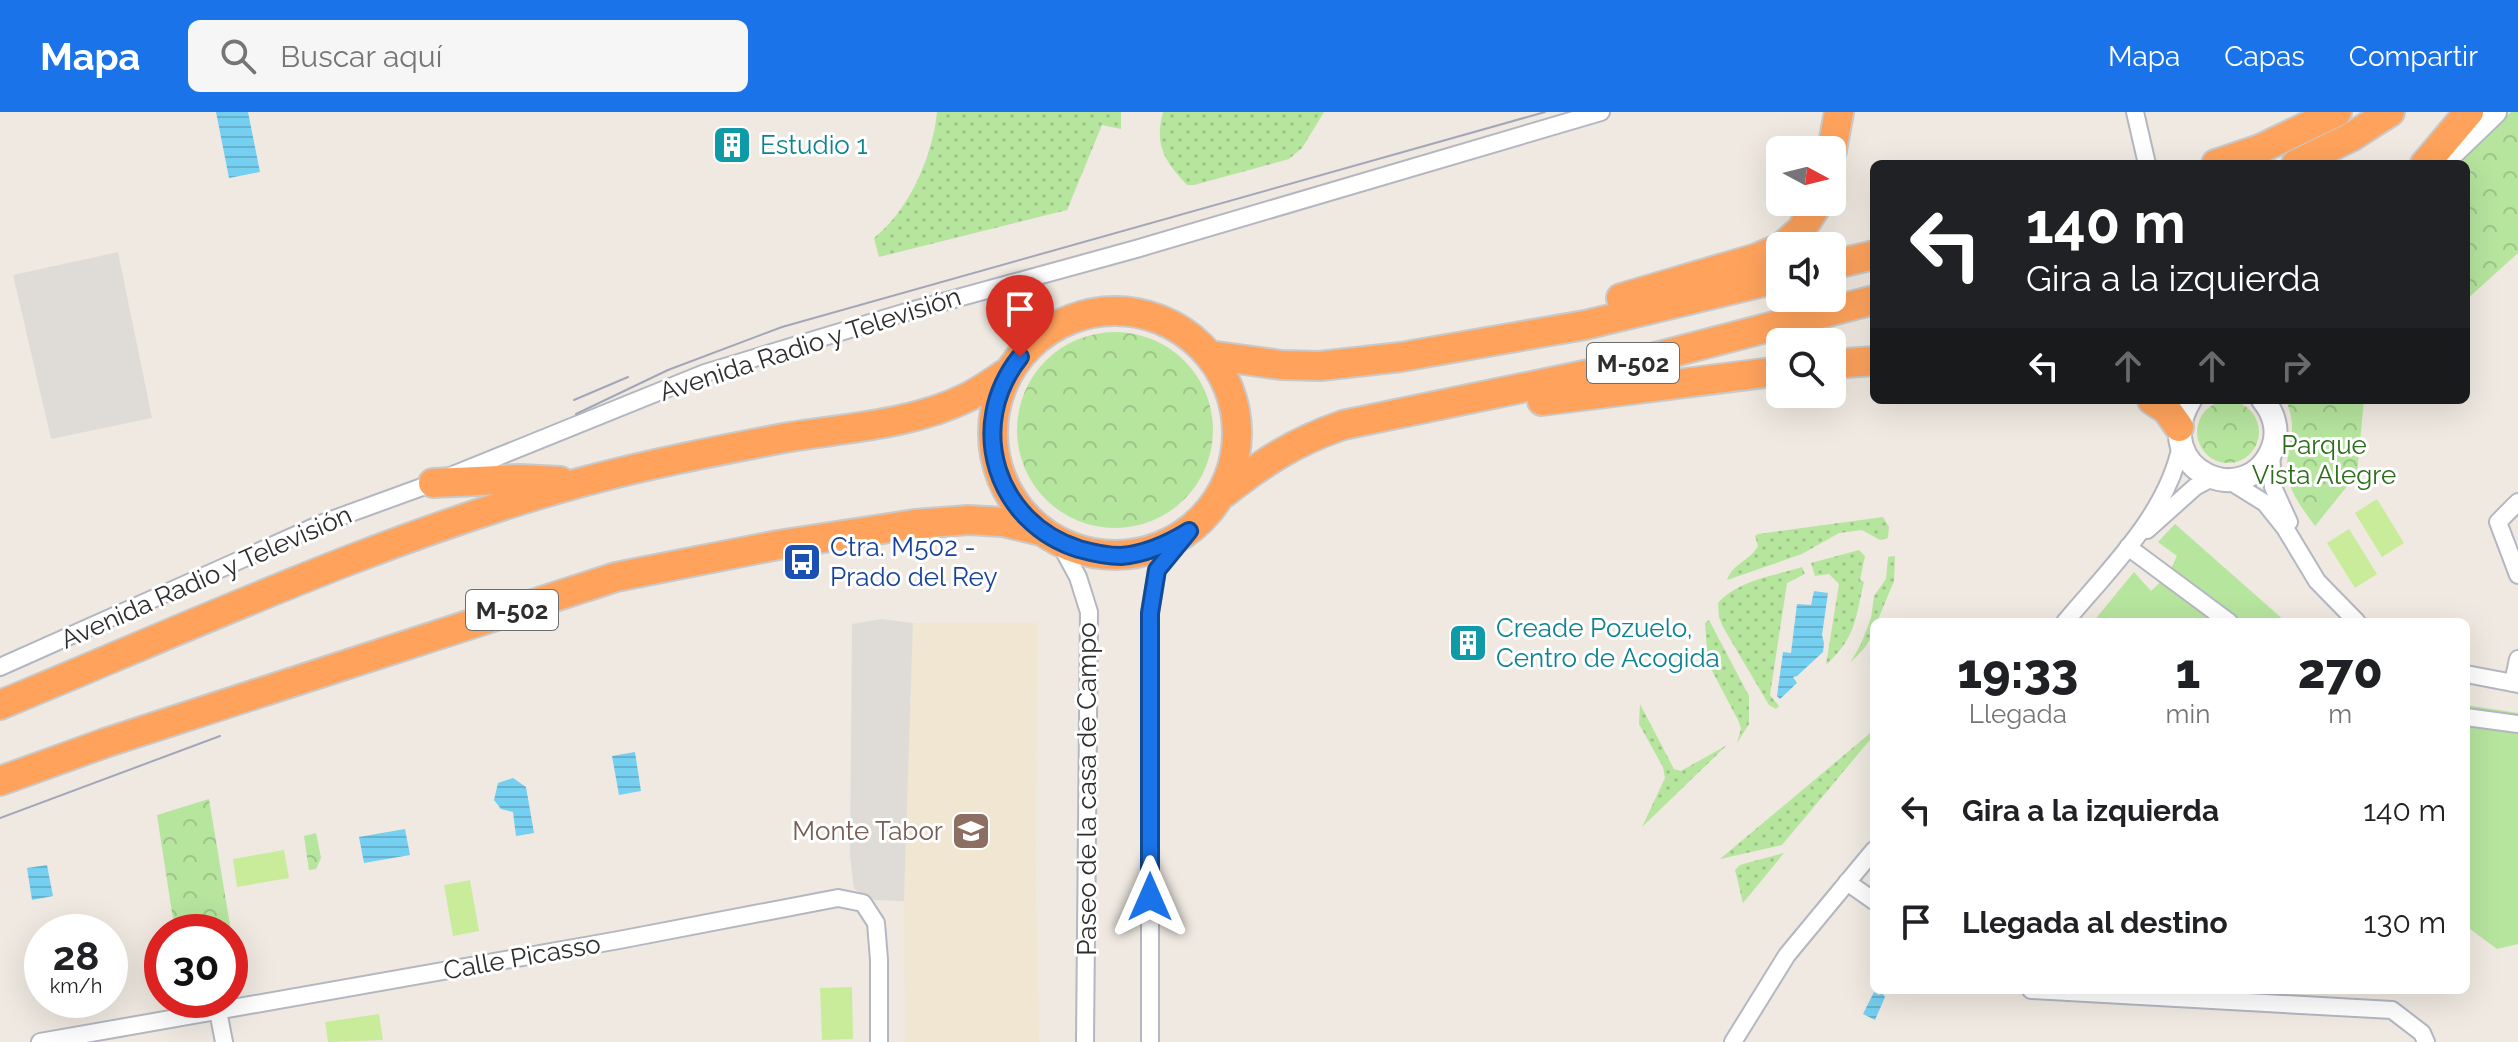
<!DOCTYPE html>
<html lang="es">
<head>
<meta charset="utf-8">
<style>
  :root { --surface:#fff; --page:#f6f6f6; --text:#202124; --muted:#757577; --accent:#1a73e8 }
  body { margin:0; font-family:Raleway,sans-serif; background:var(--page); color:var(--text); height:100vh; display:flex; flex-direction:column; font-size:30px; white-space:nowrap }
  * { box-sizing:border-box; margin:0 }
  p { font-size:26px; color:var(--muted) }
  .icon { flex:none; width:44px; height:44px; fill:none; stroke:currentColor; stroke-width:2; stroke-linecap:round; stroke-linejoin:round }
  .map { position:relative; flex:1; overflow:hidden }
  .details { position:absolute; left:1870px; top:506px; width:600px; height:376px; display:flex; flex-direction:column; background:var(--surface); border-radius:12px; box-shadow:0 8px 32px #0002 }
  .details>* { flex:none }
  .hud { position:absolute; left:1870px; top:48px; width:600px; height:244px; border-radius:12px; box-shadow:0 8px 32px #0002; background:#202124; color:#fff; overflow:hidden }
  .needle { width:52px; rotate:97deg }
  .buttons { position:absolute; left:1766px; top:24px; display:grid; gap:16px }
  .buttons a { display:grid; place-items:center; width:80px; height:80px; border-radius:12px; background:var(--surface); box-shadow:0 8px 32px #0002; font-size:40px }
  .speed { position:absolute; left:24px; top:802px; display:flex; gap:16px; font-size:40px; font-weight:700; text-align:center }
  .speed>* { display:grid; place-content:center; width:104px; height:104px; border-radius:50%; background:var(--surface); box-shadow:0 8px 32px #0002; line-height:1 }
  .speed small { font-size:20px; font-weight:400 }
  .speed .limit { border:12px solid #d22; background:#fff; color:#111 }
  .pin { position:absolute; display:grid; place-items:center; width:68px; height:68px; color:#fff; margin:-82px -34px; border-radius:50% 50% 50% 0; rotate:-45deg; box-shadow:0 0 8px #0007 }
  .pin .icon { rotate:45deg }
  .me { position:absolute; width:88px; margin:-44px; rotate:0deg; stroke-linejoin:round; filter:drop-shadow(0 0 6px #0008) }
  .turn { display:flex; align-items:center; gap:28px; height:168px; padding:0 24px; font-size:36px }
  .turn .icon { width:104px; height:104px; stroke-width:2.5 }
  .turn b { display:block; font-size:56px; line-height:68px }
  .lanes { display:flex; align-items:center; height:76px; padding:0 24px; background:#0003; justify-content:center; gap:40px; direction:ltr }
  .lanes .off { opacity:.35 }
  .eta { display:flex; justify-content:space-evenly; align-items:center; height:136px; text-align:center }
  .eta b { font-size:48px; font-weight:800; line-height:56px }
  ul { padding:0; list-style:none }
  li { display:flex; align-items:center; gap:24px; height:112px; padding:0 24px }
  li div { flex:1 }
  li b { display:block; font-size:30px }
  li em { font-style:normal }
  header { display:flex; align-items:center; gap:48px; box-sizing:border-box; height:112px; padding:0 40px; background:var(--accent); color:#fff }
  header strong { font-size:38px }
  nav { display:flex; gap:44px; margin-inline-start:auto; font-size:28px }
  .search { width:560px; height:72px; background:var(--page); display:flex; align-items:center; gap:20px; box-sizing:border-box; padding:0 28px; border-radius:12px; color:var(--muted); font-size:30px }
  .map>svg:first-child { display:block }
  .education { fill:#f0e6d1 }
  .grass { fill:url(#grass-dots) }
  .forest { fill:url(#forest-crowns) }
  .garden { fill:#b6e59e }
  .pitch { fill:#c9ec9a }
  .plaza { fill:#dfdcd8 }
  .water { fill:url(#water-rules) }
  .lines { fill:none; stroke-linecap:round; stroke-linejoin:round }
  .street-casing { stroke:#b4b7c1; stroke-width:20 }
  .secondary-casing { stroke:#b4b7c1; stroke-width:26 }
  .highway-casing { stroke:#c9c9c9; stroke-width:32 }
  .street { stroke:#fff; stroke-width:16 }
  .secondary { stroke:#fff; stroke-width:22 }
  .highway { stroke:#ffa35c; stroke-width:28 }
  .tram { stroke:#a3a6b8; stroke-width:2 }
  .route-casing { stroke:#114b97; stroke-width:20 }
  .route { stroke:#1a73e8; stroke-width:14 }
  .labels { text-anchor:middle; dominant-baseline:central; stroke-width:6; stroke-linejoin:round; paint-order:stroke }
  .shield { fill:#fff; stroke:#6d6d6d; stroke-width:2 }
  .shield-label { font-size:24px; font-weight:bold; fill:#2e2e2e }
  .culture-label { font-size:26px; fill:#0d838f; stroke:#fff; text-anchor:start }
  .street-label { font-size:26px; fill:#2e2e2e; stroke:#fff }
  .park-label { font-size:26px; fill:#2c6e1b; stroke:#fff }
  .transit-label { font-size:26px; fill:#164399; stroke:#fff; text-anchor:start }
  .education-label { font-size:26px; fill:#785e54; stroke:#fff; text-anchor:end }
</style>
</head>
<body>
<header>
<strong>Mapa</strong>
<div class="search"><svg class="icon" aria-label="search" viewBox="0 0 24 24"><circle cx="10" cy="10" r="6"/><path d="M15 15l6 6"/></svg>Buscar aquí</div>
<nav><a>Mapa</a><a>Capas</a><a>Compartir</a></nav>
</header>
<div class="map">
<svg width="2518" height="930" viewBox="0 0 2518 930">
  <defs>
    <pattern id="grass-dots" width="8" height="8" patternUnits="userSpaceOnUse" patternTransform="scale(2)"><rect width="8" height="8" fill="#b6e59e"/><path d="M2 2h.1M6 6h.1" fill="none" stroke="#9dc588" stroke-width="1.8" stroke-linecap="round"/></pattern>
    <pattern id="forest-crowns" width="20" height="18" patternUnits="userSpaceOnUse" patternTransform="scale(2)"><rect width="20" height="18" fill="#b6e59e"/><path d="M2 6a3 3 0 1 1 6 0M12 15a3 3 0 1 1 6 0" fill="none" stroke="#9dc588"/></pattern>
    <pattern id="water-rules" width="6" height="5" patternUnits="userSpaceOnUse" patternTransform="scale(2)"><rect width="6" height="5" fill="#75cff0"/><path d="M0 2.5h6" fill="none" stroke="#66b2ce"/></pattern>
  </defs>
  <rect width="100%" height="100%" fill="#efe9e1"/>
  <path class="education" d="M913 511H1037L1036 781 1039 930H905L904 789Z"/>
  <g class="grass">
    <path d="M937 0H1121V17L1102 13 1067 98 879 145 874 126C909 99 933 43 937 0Z"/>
    <path d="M1163 0H1324L1302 36 1289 47 1194 73H1187C1165 49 1154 34 1163 0Z"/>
    <path d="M1883 405 1889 415 1888 426 1880 428 1862 418 1839 421 1802 442 1727 468C1733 451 1750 449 1758 434L1755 424 1758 422Z"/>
    <path d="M1859 438 1865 444 1860 468 1864 470C1855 508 1856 525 1826 553L1839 472 1829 462 1815 464 1811 451Z"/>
    <path d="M1895 444 1894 469 1877 510H1874C1874 529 1862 539 1850 551L1861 532 1871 506 1874 484 1886 467 1888 445Z"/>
    <path d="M1802 455 1805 462 1787 471 1770 583 1779 594 1776 597 1769 593 1723 515 1719 505 1718 491C1738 468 1774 464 1802 455Z"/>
    <path d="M1709 508 1749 584V612L1737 631 1741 617 1739 610 1708 551 1705 511Z"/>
    <path d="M1640 592 1674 657 1681 659 1727 633 1642 715 1665 666 1663 655 1639 612Z"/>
    <path d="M1874 618V623L1782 733 1720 747Z"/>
    <path d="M1784 741 1743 791 1735 758 1740 753Z"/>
  </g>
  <g class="forest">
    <path d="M2511 0H2518V141L2466 188V52H2460Z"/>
    <circle cx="1115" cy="318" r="98"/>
    <path d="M2286 288H2364L2357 362 2315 414C2303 397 2287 378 2287 357 2287 327 2299 322 2286 288Z"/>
    <circle cx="2228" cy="320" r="31"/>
    <path d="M209 687 239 867 230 868V820H175L157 703Z"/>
    <path d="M316 721 321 746 316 757 309 758 304 724Z"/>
  </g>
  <g class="garden">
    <path d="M2175 412 2286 510H2093L2134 460 2151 479 2168 463 2177 444 2158 430Z"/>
    <path d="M2466 593 2518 601V832L2497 837 2466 814Z"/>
  </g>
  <g class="pitch">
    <path d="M2377 387 2404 431 2382 445 2355 401Z"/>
    <path d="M2349 417 2377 462 2355 476 2327 431Z"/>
    <path d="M284 738 289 766 237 775 233 747Z"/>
    <path d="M470 768 479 819 453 824 444 773Z"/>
    <path d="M852 875 853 927 822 928 820 876Z"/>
    <path d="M379 902 383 928 328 930 325 910Z"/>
  </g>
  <g class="plaza">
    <path d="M118 140 152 306 51 327 13 163Z"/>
    <path d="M881 507 913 511 904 789 874 788 854 777 850 744 852 512Z"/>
  </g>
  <g class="water">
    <path d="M216 0H248L260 60 229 66Z"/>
    <path d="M1814 479 1828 481 1822 523 1824 531 1823 540 1797 564 1793 565 1797 571 1780 587 1777 584 1783 540 1791 541 1797 492 1811 493Z"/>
    <path d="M635 640 641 679 619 683 612 644Z"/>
    <path d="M513 666 526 675 534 721 516 724 513 700 501 697 494 688 498 671Z"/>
    <path d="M405 717 410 743 364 751 359 725Z"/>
    <path d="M47 753 53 784 32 788 27 756Z"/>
    <path d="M1881 879 1885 885 1875 908 1863 902 1874 880 1879 883Z"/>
  </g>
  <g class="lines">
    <defs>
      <g id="street">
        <path d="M2135 0 2147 52"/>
        <path d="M2271 339 2273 375 2289 410"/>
        <path d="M2228 368 2265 391 2285 416 2317 469 2357 510"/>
        <path d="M2518 390 2498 410 2518 463"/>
        <path d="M2147 418 2195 375 2212 366"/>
        <path d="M1059 430 1078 465 1089 500 1085 930"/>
        <path d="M2128 435 2229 510"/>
        <path d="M2065 510C2109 457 2167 403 2181 333"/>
        <path d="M0 555 323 411 433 371 705 261 903 201 1136 137 1601 0"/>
        <path d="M2466 562 2518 572"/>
        <path d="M2513 571 2518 547"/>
        <path d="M2466 605 2518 612"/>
        <path d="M1847 770 1874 789"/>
        <path d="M2031 878 2392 898 2422 921 2426 930"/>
        <path d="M218 899 224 930"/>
        <path d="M40 930 619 828 838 786 863 791 876 811 879 848V930"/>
        <path d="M1150 930V501L1157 458 1189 419"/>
        <path d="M1733 930 1787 843 1874 738"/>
      </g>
      <g id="secondary">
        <path d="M2441 52 2495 0"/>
        <path d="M2190 288C2148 359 2249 401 2273 335 2279 319 2274 301 2263 288"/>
      </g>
      <g id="highway">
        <path d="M1832 38 1839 0"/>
        <path d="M2216 52 2260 37 2337 0"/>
        <path d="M2296 52 2351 25 2390 0"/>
        <path d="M2425 52 2469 0"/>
        <path d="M1783 134 1801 118 1819 90"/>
        <path d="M1832 153 1874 143"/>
        <path d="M1621 186 1757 146 1780 136"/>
        <circle cx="1115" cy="321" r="122"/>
        <path d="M1209 243 1281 253 1320 254 1401 245 1585 213 1780 166"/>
        <path d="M1832 252 1874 249"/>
        <path d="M2152 288 2167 298 2179 315"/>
        <path d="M1542 289 1780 259"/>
        <path d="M433 371 519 367 560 369"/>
        <path d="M1224 381C1264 350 1294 330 1343 313L1594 261 1874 188"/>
        <path d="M0 593C192 514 382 425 582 370 649 352 716 339 784 326 844 316 911 313 966 286 981 279 994 269 1008 260"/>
        <path d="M0 669 105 631 616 465 778 433 915 412 969 408 1003 410 1041 419"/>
      </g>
    </defs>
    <use href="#street" class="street-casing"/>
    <use href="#secondary" class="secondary-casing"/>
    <use href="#highway" class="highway-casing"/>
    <use href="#street" class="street"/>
    <use href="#secondary" class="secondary"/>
    <use href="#highway" class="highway"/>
    <g class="tram">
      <path d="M574 288 628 265"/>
      <path d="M576 302 668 258 782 215 1545 0"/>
      <path d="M0 706 220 624"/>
    </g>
  </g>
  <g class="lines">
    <defs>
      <path id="route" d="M1020 245C965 314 996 411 1079 437 1093 441 1106 444 1121 444 1146 442 1168 432 1189 419L1157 458 1150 501V785"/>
    </defs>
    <use href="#route" class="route-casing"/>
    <use href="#route" class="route"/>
  </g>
  <defs>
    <symbol id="building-square" viewBox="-11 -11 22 22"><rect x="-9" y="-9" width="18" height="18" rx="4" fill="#0f9aa8" stroke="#fff"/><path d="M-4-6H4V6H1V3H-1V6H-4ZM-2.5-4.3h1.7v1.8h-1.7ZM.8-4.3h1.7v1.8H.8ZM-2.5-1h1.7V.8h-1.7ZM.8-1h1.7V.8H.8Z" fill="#fff"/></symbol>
    <symbol id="bus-square" viewBox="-11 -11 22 22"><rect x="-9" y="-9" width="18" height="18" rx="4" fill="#1a4fb4" stroke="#fff"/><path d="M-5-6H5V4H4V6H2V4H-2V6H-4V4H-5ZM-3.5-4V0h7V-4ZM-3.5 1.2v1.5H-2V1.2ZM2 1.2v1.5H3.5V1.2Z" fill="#fff"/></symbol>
    <symbol id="school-square" viewBox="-11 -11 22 22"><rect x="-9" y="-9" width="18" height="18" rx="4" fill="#8d6e63" stroke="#fff"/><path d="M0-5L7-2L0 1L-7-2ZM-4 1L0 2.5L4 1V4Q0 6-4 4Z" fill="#fff"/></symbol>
  </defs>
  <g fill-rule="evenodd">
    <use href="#building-square" x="710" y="11" width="44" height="44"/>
    <use href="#bus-square" x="780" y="428" width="44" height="44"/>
    <use href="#building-square" x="1446" y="509" width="44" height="44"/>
    <use href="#school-square" x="949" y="697" width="44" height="44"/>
  </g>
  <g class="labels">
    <g class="shield">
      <rect x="1587" y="231" width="92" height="40" rx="6"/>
      <rect x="466" y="478" width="92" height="40" rx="6"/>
    </g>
    <g class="shield-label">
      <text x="1633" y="251">M-502</text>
      <text x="512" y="498">M-502</text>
    </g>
    <g class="culture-label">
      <text x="760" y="33">Estudio 1</text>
      <text x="1496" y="516">Creade Pozuelo,<tspan x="1496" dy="30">Centro de Acogida</tspan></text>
    </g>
    <g class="street-label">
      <text transform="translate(810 232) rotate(-18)">Avenida Radio y Televisión</text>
      <text transform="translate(206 465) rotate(-24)">Avenida Radio y Televisión</text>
      <text transform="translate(1087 677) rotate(-90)">Paseo de la casa de Campo</text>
      <text transform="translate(522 845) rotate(-10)">Calle Picasso</text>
    </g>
    <g class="park-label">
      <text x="2324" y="333">Parque<tspan x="2324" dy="30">Vista Alegre</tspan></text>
    </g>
    <g class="transit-label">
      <text x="830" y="435">Ctra. M502 -<tspan x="830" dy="30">Prado del Rey</tspan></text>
    </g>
    <g class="education-label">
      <text x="943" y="719">Monte Tabor</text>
    </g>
  </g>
</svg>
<div class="buttons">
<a><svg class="needle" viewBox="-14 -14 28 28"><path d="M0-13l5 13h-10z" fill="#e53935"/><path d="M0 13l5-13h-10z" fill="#757577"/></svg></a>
<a><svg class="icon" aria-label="sound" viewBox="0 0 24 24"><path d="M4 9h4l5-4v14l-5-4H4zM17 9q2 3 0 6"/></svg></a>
<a><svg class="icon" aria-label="search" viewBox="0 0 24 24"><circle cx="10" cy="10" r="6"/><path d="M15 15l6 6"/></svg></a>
</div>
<div class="speed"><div>28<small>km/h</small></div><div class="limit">30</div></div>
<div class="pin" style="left:1020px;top:245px;background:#d93025"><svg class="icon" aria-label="arrive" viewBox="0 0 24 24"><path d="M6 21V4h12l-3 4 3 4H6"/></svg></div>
<svg class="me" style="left:1150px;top:785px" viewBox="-20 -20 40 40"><path d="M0-17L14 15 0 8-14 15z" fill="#1a73e8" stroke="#fff" stroke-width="4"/></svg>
<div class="hud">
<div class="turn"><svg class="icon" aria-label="left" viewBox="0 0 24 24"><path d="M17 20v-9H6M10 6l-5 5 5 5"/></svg><div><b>140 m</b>Gira a la izquierda</div></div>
<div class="lanes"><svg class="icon" aria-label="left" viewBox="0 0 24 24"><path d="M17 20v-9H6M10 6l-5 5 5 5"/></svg><svg class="icon off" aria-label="ahead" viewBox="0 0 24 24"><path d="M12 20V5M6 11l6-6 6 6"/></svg><svg class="icon off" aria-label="ahead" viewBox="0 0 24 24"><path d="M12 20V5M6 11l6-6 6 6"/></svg><svg class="icon off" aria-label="right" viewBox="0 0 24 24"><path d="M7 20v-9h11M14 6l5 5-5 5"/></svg></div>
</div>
<section class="details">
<div class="eta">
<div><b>19:33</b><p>Llegada</p></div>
<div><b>1</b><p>min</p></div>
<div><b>270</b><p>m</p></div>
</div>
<ul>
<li><svg class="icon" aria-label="left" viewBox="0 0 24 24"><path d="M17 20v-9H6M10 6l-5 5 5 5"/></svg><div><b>Gira a la izquierda</b></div><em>140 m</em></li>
<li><svg class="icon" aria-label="arrive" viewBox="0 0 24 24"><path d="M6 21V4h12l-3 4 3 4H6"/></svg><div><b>Llegada al destino</b></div><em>130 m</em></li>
</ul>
</section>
</div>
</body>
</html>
